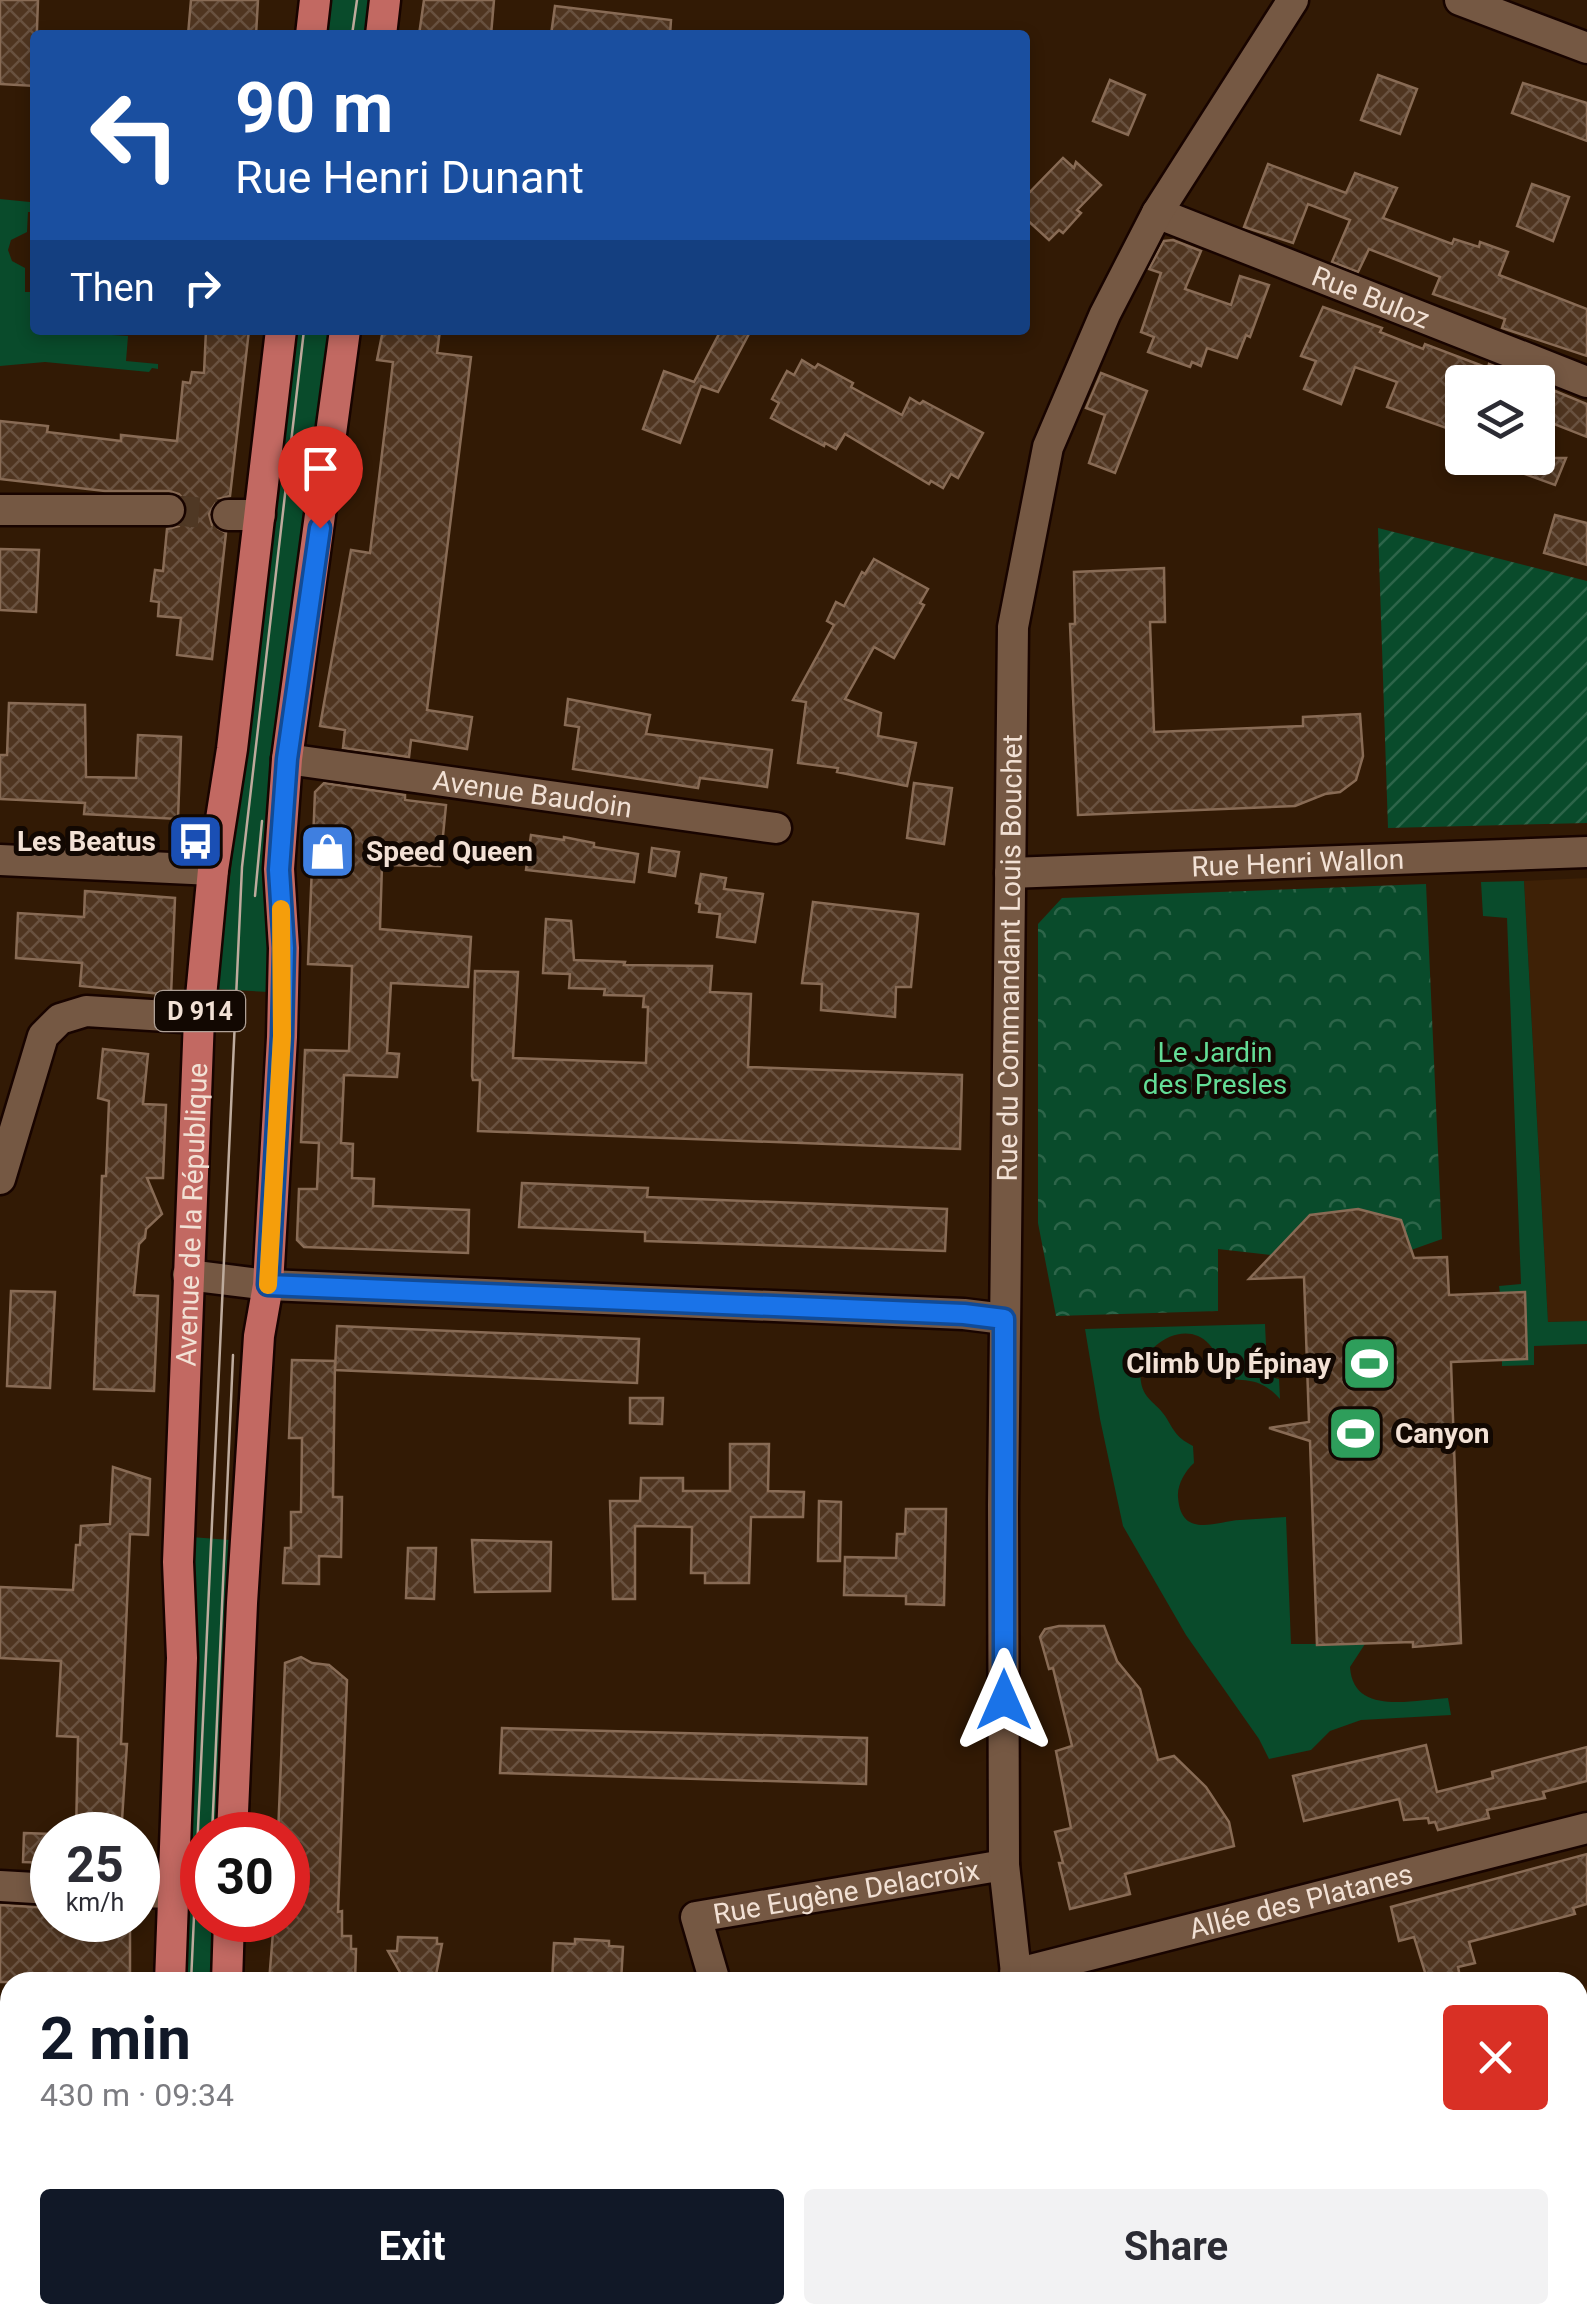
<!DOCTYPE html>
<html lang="en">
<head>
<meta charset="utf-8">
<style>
  :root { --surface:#fff; --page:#f2f2f3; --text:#2b2b33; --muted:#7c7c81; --accent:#111827 }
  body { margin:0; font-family:Roboto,sans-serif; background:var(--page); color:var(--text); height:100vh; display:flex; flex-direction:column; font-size:38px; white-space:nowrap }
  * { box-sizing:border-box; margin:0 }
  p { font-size:32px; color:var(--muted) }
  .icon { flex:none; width:55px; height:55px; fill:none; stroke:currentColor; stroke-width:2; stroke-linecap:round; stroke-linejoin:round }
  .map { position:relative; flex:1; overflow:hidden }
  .side { position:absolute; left:0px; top:1972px; width:1588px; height:352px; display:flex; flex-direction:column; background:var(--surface); border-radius:30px 30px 0 0; box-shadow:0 5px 15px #0003 }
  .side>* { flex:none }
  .banner { position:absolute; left:30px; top:30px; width:1000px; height:305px; border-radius:10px; box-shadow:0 5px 15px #0003; background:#1a4fa0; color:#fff; overflow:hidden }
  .controls { position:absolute; left:1445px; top:365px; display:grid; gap:20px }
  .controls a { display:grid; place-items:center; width:110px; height:110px; border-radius:10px; background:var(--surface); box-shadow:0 5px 15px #0003; font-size:50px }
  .speed { position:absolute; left:30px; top:1812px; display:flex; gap:20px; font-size:50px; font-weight:700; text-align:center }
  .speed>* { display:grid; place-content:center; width:130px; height:130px; border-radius:50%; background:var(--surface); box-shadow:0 5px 15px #0003; line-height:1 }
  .speed small { font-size:25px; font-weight:400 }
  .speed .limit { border:15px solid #d22; background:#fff; color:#111 }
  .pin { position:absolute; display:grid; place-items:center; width:85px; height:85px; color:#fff; margin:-102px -42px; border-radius:50% 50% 50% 0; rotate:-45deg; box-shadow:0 0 10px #0007 }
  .pin .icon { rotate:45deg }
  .me { position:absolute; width:110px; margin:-55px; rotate:0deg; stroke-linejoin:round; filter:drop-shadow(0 0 8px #0008) }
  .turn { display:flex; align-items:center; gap:35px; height:210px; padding:0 40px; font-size:45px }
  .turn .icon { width:130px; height:130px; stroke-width:2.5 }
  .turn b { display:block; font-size:70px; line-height:85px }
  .then { display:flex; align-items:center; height:95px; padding:0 40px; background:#0003; gap:20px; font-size:38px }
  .round { display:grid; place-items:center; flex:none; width:105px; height:105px; border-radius:10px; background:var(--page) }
  .head { display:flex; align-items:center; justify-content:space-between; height:170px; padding:0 40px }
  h1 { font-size:60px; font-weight:700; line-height:75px; color:var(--accent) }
  .button { display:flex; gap:20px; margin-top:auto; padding:20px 40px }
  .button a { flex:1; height:115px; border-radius:10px; background:var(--accent); color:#fff; font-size:40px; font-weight:700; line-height:115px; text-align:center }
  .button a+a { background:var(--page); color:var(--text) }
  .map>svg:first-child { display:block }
  .built { fill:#3e2106 }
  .grass { fill:#094b2b }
  .forest { fill:url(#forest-crowns) }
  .garden { fill:url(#garden-furrows) }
  .building { fill:url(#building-cross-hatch); stroke:#886b55; stroke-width:2.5 }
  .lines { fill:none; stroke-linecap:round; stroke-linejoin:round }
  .minor-tunnel { stroke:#4f3824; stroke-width:30; stroke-dasharray:30 15; stroke-linecap:butt }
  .minor-casing { stroke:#180400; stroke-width:35 }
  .major-casing { stroke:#180400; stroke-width:35 }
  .minor { stroke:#755843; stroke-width:30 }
  .major { stroke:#c26962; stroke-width:30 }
  .tram { stroke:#beab9d; stroke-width:2.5 }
  .route-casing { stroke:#114b97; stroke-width:25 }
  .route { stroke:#1a73e8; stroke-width:18 }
  .slow { stroke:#f59e0b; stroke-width:18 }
  .labels { text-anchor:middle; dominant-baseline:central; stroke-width:10; stroke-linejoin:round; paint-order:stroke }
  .shield { fill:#120802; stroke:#afa096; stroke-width:2.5 }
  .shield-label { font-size:25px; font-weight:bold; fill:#f2e1d5 }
  .street-label { font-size:28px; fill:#f2e1d5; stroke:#120802 }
  .poi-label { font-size:28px; font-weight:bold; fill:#f2e1d5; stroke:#120802; text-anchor:end }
  .park-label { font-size:28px; fill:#63dd96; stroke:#120802 }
</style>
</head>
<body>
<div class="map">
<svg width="1587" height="2324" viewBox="0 0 1587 2324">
  <defs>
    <pattern id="forest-crowns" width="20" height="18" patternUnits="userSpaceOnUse" patternTransform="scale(2.5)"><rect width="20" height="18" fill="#094b2b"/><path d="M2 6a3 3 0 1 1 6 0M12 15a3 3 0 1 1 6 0" fill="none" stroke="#2d6549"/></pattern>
    <pattern id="garden-furrows" width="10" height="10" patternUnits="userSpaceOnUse" patternTransform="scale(2.5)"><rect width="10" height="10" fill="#094b2b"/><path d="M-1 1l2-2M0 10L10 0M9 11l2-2" fill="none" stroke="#2d6549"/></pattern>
    <pattern id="building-cross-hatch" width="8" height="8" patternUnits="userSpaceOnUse" patternTransform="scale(2.5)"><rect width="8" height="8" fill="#4f3520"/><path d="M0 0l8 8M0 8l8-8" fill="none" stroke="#695240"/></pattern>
  </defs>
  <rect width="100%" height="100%" fill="#321a05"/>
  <g class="built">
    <path d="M1587 878V1321L1548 1322 1524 881Z"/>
    <path d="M1587 1986V2324H1541L1539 2315H1578V1988Z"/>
  </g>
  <g class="grass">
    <path d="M331 0H371L367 35H327Z"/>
    <path d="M35 185V212H28L27 232 11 240 8 250 12 261 25 268V292H35V330H79L80 333 128 336 126 361 158 364V369L152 368 149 372 45 362 0 366V199L30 202Z"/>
    <path d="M294 330H330L269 901V992L217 989Z"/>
    <path d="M1524 881 1548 1322 1587 1321V1344L1534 1346V1365L1502 1366V1360L1527 1359 1525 1293H1500L1499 1286 1521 1284 1507 918 1483 916 1481 882Z"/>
    <path d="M1265 1324 1267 1366 1274 1367 1275 1378 1279 1379 1280 1399C1263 1380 1250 1380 1225 1379 1219 1368 1218 1353 1209 1344 1184 1316 1135 1349 1141 1382 1144 1401 1159 1404 1167 1419 1175 1433 1178 1438 1193 1446L1194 1463C1185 1471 1177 1485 1178 1497 1181 1540 1217 1521 1240 1520 1255 1519 1271 1518 1286 1517L1291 1644H1365L1350 1667C1353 1716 1412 1700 1448 1698L1451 1715 1361 1720 1330 1731 1311 1750 1269 1759 1259 1739 1186 1635 1123 1526 1100 1419 1085 1329Z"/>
    <path d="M191 1537 230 1540 218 1835H202V1920H214L211 1982H185L198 1640Z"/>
  </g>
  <path class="forest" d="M1426 884 1442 1239 1411 1250 1401 1220 1361 1209 1312 1215 1271 1255 1218 1249V1311L1056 1316 1038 1223V924L1062 898Z"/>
  <path class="garden" d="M1378 528 1587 581V823L1388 828Z"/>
  <g class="building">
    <path d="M0 0H38L35 86 0 84Z"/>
    <path d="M191 0H258L256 35H188Z"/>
    <path d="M424 0H494L491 35H419Z"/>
    <path d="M555 6 671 20 670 35H551Z"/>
    <path d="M1378 75 1417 89 1400 134 1361 120Z"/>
    <path d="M1110 80 1145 95 1128 135 1093 121Z"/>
    <path d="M1523 83 1587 103V141L1512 113Z"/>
    <path d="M1063 158 1074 168 1076 162 1101 185 1077 210 1081 213 1063 233 1059 230 1049 240 1025 218V197Z"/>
    <path d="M1268 164 1346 193 1355 173 1397 188 1383 218 1452 244 1454 239 1479 247 1480 242 1508 252 1499 275 1587 309V356L1502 328 1505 319 1433 294 1440 277 1369 249 1358 272 1332 262 1350 220 1308 204 1293 243 1244 227Z"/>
    <path d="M1532 184 1569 197 1553 241 1517 226Z"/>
    <path d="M1173 240 1201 251 1185 289 1231 305 1240 276 1269 285 1250 337 1246 335 1237 358 1207 348 1201 366 1192 362 1190 367 1148 352 1154 337 1141 332 1161 273 1149 269 1164 241Z"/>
    <path d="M1323 307 1382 328 1380 332 1423 349 1425 344 1488 368 1489 364 1525 378 1523 382H1462V403L1452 430 1387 407 1397 382 1355 367 1341 404 1304 389 1316 361 1301 356Z"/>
    <path d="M206 330H249L230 496 218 499 209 514 212 525 226 533 212 659 177 655 181 618 158 616 159 602 151 601 155 570 163 571 167 529 179 526 188 511 186 502 179 494 169 491H105L0 479V421L48 426 47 432 121 441V435L177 441 183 382 190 383 192 372 204 373Z"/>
    <path d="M383 330H440L437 353 471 357 427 710 472 717 467 749 411 740 409 757 343 748 345 730 320 726 351 550 370 553 393 362 377 360Z"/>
    <path d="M721 330H751L718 392 701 386 680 443 643 429 664 371 694 382Z"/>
    <path d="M802 360 815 368 818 364 853 383 851 387 902 415 910 398 920 404 923 401 983 433 958 478 951 474 943 488 931 481 929 484 845 434 836 449 825 443 824 446 771 418 779 403 772 399 787 371 794 375Z"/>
    <path d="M1101 373 1147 391 1115 473 1089 463 1105 415 1086 408Z"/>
    <path d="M1555 391 1587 404V437L1544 420Z"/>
    <path d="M1487 458H1566L1555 485 1486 460Z"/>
    <path d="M1555 515 1587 523V565L1544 553Z"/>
    <path d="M0 549 39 550 36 612 0 610Z"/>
    <path d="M874 559 928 589 920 603 924 605 894 658 874 647 845 699 881 713 878 736 916 743 907 786 837 772 838 768 798 763 806 702 793 700 834 625 827 621 836 602 844 606 862 572 865 574Z"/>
    <path d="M1164 568 1165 622H1150L1154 732 1303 726V717L1360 714 1363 756 1356 780 1340 792 1325 794 1295 806 1078 815 1070 624H1075L1074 572Z"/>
    <path d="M568 699 650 715 646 734 772 750 767 787 700 778 698 788 573 769 579 727 565 725Z"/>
    <path d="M9 703 85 705 86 777 136 778 138 735 181 737 178 819 84 814 85 803 0 799V755H7Z"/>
    <path d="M324 783 405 795V800L446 805 440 866 382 865 380 929 471 937 468 987 391 983 387 1053 399 1054 397 1077 344 1075 341 1143 353 1144 352 1178 374 1179 373 1206 469 1210 468 1253 304 1247 297 1240 299 1189H317L319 1143 301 1142 305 1050 349 1051 352 966 308 964 315 792Z"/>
    <path d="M914 783 952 788 944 844 907 838Z"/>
    <path d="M531 835 564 840V837L594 843V847L638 854 634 882 526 870Z"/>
    <path d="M652 848 679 852 675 876 649 872Z"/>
    <path d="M701 874 726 878 724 889 763 894 755 942 717 937 720 914 699 912 700 904 696 903Z"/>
    <path d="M85 891 175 898 171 995 80 986 82 963 16 958 18 913 84 917Z"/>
    <path d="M813 902 918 914 911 987H896L895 1017 821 1010 822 984 802 983Z"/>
    <path d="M546 919 571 921 574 960 625 962 624 965 712 966 710 992 751 994 748 1067 962 1075 960 1149 478 1131 480 1080H473L472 1076 475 971 518 972 513 1058 646 1063 648 1007H643L644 996 604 995 605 989 569 988 570 974 543 973Z"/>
    <path d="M103 1049 148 1054 143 1104 166 1105 163 1178H147L162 1214 146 1229 145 1238 139 1244 134 1295 158 1296 154 1391 94 1389 102 1176H106L109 1101 98 1098Z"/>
    <path d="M522 1183 648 1188 647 1197 947 1209 945 1251 645 1241V1232L519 1227Z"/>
    <path d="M1358 1209 1401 1220 1414 1258 1447 1257 1449 1295 1525 1292 1527 1359 1451 1362 1461 1643 1413 1647V1642L1317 1645 1310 1441 1269 1428 1309 1422 1304 1277 1249 1279 1310 1215Z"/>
    <path d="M11 1291 55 1292 50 1388 7 1386Z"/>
    <path d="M337 1326 639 1339 637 1383 335 1370Z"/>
    <path d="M292 1360 335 1361 333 1497H342L341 1557 319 1556V1584L283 1583 285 1548H291V1512H301L302 1438H289Z"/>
    <path d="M630 1398H663L662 1424 630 1423Z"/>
    <path d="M730 1444H769L768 1491 804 1492 803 1517H751L749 1583H705V1573H691L692 1527 635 1526V1599H613L610 1501H640L641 1478H683V1491H730Z"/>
    <path d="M113 1467 150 1479 148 1535 130 1534 121 1744H127L121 1835H76L78 1737 57 1736 61 1661 0 1658V1587L73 1590 76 1545H80L81 1526 110 1524Z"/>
    <path d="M819 1501 841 1502 840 1561H818Z"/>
    <path d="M906 1509H946L944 1605 906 1604V1596L844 1595 845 1557 896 1558 897 1534H905Z"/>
    <path d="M472 1540 551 1542 550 1591 475 1592Z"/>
    <path d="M408 1548H436L434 1599 406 1598Z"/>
    <path d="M1059 1626H1104L1117 1661 1140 1689 1158 1760 1174 1756 1206 1787 1229 1822 1234 1846 1125 1874 1130 1894 1070 1909 1059 1863H1063L1055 1832 1071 1828 1056 1751 1072 1746 1053 1668 1049 1669 1040 1637 1045 1629Z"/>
    <path d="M301 1657 312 1663 329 1665 347 1680 338 1912 342 1911V1936H351V1949H356L355 1982H269L274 1920H288V1835H278L285 1663Z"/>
    <path d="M502 1728 867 1738 866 1784 500 1773Z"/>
    <path d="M1426 1745 1437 1792 1493 1778 1492 1772 1587 1747V1781L1543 1792 1545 1798 1487 1810 1489 1818 1438 1830 1435 1822 1429 1823 1428 1818 1404 1820 1399 1799 1304 1821 1293 1776Z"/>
    <path d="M24 1833 52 1834V1863L23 1862Z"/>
    <path d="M1587 1854V1904L1573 1908 1575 1914 1469 1942 1475 1963 1458 1967 1461 1982H1428L1414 1937 1399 1941 1391 1907Z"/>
    <path d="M0 1905 52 1908V1920H130V1982H0Z"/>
    <path d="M398 1937 437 1938V1944H442L436 1975 401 1974 388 1951H397Z"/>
    <path d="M575 1939 609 1941V1946L623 1947 621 1982H552L554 1943 575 1944Z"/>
  </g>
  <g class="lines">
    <path class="minor-tunnel" d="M169 510 228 515"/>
    <defs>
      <g id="minor">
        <path d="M1460 0 1587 48"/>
        <path id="s1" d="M1157 213 1587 382"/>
        <path d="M0 510H169"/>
        <path d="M228 515H260"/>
        <path id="s2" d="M287 759 776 828"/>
        <path d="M0 860 213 870"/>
        <path id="s3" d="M1010 873 1587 852"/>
        <path d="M0 1179 43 1036 60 1019 86 1011 199 1018"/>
        <path d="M188 1275 268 1285 964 1314 1004 1319"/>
        <path d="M0 1886 52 1889"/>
        <path d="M138 1892 174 1893"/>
        <path id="s4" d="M1015 1974 1587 1828"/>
        <path id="s5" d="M715 1982 696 1917 1004 1865"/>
        <path id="s6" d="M1017 1982 1004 1865 1003 1505 1013 627 1048 447 1105 314 1157 213 1293 0"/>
        <path d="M0 2101H10"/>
        <path d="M773 2315 774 2324"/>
        <path d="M1072 2315 1073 2324"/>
        <path d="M0 2320 120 2324"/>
      </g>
      <g id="major">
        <path d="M311 35 315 0"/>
        <path d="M381 35 385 0"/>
        <path d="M232 1835 242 1603 259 1336 268 1285 282 1037 284 948 279 869 287 759 345 330"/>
        <path id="s7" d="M170 1982 182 1658 178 1562 199 1018 213 870 232 749 281 330"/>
        <path d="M227 1982 229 1920"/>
        <path d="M150 2324 151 2315"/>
        <path d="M215 2324 216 2315"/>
      </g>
    </defs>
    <use href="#minor" class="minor-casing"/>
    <use href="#major" class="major-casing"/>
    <use href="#minor" class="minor"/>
    <use href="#major" class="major"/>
    <g class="tram">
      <path d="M352 35 357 0"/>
      <path d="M255 896 262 821"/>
      <path d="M212 1835 233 1355"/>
      <path d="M191 1982 242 867 304 330"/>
      <path d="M191 2324V2315"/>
    </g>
  </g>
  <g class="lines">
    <defs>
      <path id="route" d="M320 528 287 759 279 870 284 948 282 1036 268 1285 964 1314 1004 1319V1700"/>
    </defs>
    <use href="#route" class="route-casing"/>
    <use href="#route" class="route"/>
    <path class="slow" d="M268 1285 282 1036 281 909"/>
  </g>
  <defs>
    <symbol id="bus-square" viewBox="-11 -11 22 22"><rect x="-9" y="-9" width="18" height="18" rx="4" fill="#1a4fb4" stroke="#120802"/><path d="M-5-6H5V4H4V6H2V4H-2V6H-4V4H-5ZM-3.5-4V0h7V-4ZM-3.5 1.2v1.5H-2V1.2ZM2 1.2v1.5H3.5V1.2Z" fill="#fff"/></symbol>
    <symbol id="shop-square" viewBox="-11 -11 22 22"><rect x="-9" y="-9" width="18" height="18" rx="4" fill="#3f7fe0" stroke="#120802"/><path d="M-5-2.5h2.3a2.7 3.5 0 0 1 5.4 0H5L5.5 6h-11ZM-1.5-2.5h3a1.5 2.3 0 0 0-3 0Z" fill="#fff"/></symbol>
    <symbol id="stadium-square" viewBox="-11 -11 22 22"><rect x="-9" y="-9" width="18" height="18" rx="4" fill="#2e9e5b" stroke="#120802"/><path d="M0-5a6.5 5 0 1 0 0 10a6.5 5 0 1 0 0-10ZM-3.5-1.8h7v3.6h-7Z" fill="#fff"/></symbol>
  </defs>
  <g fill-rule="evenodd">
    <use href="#bus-square" x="164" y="810" width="63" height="63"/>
    <use href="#shop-square" x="296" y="820" width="63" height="63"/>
    <use href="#stadium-square" x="1338" y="1332" width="63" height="63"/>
    <use href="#stadium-square" x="1324" y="1402" width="63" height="63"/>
  </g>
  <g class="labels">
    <rect class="shield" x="155" y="991" width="90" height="40" rx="8"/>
    <g class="shield-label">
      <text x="200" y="1011">D 914</text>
    </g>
    <g class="street-label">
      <text stroke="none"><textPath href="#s1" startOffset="230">Rue Buloz</textPath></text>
      <text stroke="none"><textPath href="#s2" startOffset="248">Avenue Baudoin</textPath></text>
      <text stroke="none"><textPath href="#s3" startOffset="288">Rue Henri Wallon</textPath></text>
      <text stroke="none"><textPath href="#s6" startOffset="1025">Rue du Commandant Louis Bouchet</textPath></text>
      <text stroke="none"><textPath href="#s7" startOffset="768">Avenue de la République</textPath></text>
      <text stroke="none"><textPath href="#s5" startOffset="220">Rue Eugène Delacroix</textPath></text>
      <text stroke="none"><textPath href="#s4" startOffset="295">Allée des Platanes</textPath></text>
    </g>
    <g class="poi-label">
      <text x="156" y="841">Les Beatus</text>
      <text x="366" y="851" text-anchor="start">Speed Queen</text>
      <text x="1331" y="1363">Climb Up Épinay</text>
      <text x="1395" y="1433" text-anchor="start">Canyon</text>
    </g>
    <g class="park-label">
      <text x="1215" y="1052">Le Jardin<tspan x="1215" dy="32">des Presles</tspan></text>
    </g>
  </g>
</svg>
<div class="controls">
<a><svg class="icon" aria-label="layers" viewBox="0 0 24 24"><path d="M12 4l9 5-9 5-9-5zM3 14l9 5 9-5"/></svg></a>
</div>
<div class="speed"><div>25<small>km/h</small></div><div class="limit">30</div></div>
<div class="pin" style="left:320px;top:528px;background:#d93025"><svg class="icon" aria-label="arrive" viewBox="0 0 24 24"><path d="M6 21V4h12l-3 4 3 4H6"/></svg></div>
<svg class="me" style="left:1004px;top:1700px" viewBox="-20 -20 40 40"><path d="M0-17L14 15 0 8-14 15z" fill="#1a73e8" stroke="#fff" stroke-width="4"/></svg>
<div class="banner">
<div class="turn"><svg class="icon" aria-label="left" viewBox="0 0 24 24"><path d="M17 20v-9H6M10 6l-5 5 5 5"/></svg><div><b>90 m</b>Rue Henri Dunant</div></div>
<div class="then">Then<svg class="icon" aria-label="right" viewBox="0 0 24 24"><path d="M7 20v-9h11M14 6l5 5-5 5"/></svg></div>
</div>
<section class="side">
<div class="head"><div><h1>2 min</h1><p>430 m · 09:34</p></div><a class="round" style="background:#d93025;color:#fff"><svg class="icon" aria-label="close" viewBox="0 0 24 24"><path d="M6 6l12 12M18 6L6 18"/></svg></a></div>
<div class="button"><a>Exit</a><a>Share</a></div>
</section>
</div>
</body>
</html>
